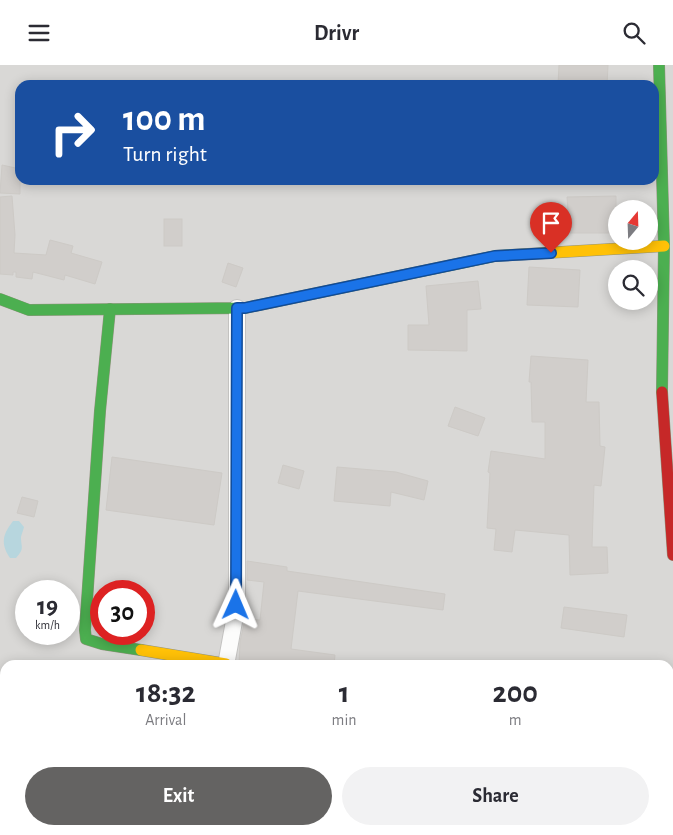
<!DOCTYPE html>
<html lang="en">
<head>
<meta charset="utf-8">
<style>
  :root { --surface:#fff; --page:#f2f2f3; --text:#2b2b33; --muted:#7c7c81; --accent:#646362 }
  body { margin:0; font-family:"Alegreya Sans",sans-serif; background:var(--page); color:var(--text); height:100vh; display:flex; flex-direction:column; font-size:19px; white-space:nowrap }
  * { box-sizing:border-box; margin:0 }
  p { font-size:16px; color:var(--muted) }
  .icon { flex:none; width:28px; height:28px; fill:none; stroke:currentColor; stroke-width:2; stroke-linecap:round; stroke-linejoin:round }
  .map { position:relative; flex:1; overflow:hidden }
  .panel { position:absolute; left:0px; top:595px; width:674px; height:175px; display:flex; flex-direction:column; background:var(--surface); border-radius:15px 15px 0 0; box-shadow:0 2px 12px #0003 }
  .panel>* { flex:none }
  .top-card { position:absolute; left:15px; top:15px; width:644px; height:105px; border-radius:15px; box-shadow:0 2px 12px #0003; background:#1a4fa0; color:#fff; overflow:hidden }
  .needle { width:32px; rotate:19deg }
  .buttons { position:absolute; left:608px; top:135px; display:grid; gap:10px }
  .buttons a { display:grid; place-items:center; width:50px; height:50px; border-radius:50%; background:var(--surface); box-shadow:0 2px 12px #0003; font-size:25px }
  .speed { position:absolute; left:15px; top:515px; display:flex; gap:10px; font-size:25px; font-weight:700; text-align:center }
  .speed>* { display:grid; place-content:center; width:65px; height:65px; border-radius:50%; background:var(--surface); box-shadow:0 2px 12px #0003; line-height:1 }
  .speed small { font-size:12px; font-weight:400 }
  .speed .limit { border:8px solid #d22; background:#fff; color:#111 }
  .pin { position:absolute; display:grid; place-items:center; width:42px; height:42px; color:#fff; margin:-51px -21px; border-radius:50% 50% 50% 0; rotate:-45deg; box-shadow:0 0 5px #0007 }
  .pin .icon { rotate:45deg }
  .me { position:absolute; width:55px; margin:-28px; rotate:1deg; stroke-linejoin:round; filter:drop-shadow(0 0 4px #0008) }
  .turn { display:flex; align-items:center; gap:18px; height:105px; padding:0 25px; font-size:22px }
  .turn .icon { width:65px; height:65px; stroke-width:2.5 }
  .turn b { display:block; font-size:35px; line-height:42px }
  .eta { display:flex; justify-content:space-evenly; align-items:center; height:85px; text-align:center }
  .eta b { font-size:30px; font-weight:700; line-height:35px }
  .button { display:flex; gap:10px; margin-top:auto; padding:10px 25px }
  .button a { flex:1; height:58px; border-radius:30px; background:var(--accent); color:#fff; font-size:20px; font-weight:700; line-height:58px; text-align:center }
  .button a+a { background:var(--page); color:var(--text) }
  header { display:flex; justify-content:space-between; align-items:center; height:65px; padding:0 25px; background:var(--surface); font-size:22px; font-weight:700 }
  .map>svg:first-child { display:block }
  .residential { fill:#d9d8d6; fill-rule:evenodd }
  .water { fill:#b7d6de }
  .building { fill:#d1cecb; stroke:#cdcac6 }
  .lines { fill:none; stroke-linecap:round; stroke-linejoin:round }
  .street-casing { stroke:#c3c2c0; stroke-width:18 }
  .fast-casing { stroke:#91937d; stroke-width:12 }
  .slow-casing { stroke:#91937d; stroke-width:12 }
  .jam-casing { stroke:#91937d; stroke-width:12 }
  .street { stroke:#fcfcfb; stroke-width:16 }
  .fast { stroke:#4caf50; stroke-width:11 }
  .slow { stroke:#ffc107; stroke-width:11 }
  .jam { stroke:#c62828; stroke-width:11 }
  .route-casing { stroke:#114b97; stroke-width:12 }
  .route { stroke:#1a73e8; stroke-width:9 }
</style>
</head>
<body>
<header><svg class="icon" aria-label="menu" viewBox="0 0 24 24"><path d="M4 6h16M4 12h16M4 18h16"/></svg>Drivr<svg class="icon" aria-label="search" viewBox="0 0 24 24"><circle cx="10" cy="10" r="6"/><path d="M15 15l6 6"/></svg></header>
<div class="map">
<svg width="673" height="770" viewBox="0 0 673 770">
  <rect width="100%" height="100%" fill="#eae8e4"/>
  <path class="residential" d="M0 0H673V770H0ZM20 20H654V115H20ZM616 144H649V176H616ZM616 204H649V236H616ZM26 526H69V569H26ZM101 526H144V569H101ZM5 600H669V765H5Z"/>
  <path class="water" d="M13 456H19L24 462C23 466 22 468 21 472 21 483 25 483 16 493H10C0 478 3 469 13 456Z"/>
  <g class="building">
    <path d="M559 0H608L607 20H558Z"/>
    <path d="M2 100 20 104V129L0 128Z"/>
    <path d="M12 131 15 170 14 188 46 190 50 175 73 181 71 188 102 197 95 219 65 210 64 215 33 207 32 214 16 212V207H13V210L0 209V132Z"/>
    <path d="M616 131V168H564L563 144 568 145 567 132Z"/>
    <rect x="164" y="154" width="18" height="27"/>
    <path d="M228 198 243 203 236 222 222 217Z"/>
    <path d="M529 202 580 205 578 242 527 240Z"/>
    <path d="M478 216 481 244 467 245V286L408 285V260H429L426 221Z"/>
    <path d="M531 291 588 295 586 337H599L600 381 605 382 601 421 594 420 592 482H607L608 508 570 510 569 470 515 465 512 487 494 485 496 464 487 463 490 408 488 407 491 386 545 394V357H532L531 317H529Z"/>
    <path d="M455 342 485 353 478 371 448 361Z"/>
    <path d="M112 392 222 408 214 460 106 445Z"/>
    <path d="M283 400 304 406 299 424 278 418Z"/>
    <path d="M337 402 396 407 428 416 424 435 391 427 390 441 334 436Z"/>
    <path d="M22 432 38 436 34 452 17 448Z"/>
    <path d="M247 496 287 502V506L445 529 443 545 298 526 291 584 335 590 334 600H239L240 577 245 554 260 555 264 517 247 515Z"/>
    <path d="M564 542 627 550 624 572 561 563Z"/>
  </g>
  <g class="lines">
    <defs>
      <g id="street">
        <path d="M226 600 237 540V243"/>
        <path d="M19 770 21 765"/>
        <path d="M142 770 143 765"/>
      </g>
      <g id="fast">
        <path d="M659 0 664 181 662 327"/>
        <path d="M0 234 29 245 245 243 495 191 511 190"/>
        <path d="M110 244 100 346 85 565 86 574 102 579 141 585"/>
      </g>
      <g id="slow">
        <path d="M511 190 664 181"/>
        <path d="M141 585 226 599"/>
      </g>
      <path id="jam" d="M662 327 673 490"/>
    </defs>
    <use href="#street" class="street-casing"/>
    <use href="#fast" class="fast-casing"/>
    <use href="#slow" class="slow-casing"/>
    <use href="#jam" class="jam-casing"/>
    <use href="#street" class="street"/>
    <use href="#fast" class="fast"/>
    <use href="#slow" class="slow"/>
    <use href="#jam" class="jam"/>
  </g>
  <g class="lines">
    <defs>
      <path id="route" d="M236 540 237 243H245L495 191 551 188"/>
    </defs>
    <use href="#route" class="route-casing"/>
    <use href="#route" class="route"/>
  </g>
</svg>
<div class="buttons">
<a><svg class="needle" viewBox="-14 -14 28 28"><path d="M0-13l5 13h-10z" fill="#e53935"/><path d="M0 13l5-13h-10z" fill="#7c7c81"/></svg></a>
<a><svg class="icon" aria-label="search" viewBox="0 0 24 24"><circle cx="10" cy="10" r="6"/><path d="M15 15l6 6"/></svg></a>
</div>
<div class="speed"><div>19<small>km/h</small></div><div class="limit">30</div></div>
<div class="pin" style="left:551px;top:188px;background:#d93025"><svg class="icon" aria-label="arrive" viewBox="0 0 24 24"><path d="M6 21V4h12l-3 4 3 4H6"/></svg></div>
<svg class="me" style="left:236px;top:540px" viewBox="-20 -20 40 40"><path d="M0-17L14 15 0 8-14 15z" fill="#1a73e8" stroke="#fff" stroke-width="4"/></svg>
<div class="top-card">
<div class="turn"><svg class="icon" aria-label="right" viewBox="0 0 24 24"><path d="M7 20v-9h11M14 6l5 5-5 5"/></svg><div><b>100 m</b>Turn right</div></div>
</div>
<section class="panel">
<div class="eta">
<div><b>18:32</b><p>Arrival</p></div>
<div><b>1</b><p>min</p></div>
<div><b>200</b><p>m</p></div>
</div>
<div class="button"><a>Exit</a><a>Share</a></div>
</section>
</div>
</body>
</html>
